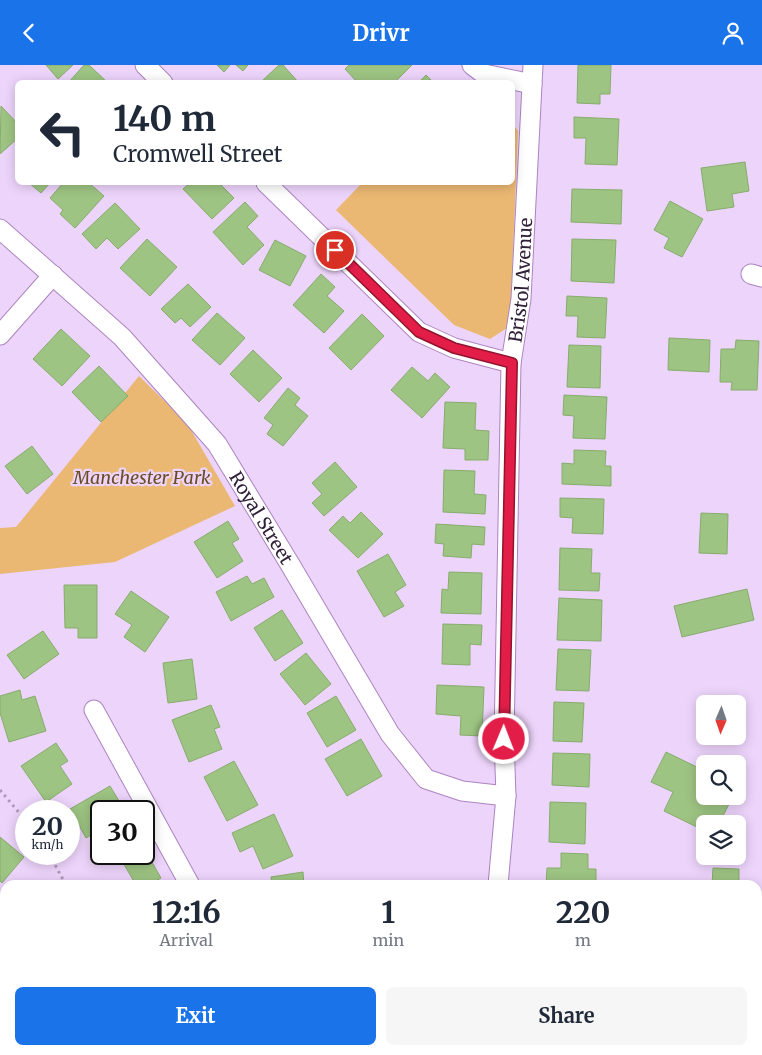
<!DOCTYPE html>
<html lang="en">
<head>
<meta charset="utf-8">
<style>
  :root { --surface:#fff; --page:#f6f6f7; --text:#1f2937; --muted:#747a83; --accent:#1a73e8 }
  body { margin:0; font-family:Merriweather,serif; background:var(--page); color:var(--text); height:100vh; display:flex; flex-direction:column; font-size:19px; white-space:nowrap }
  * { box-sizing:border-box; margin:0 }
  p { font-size:16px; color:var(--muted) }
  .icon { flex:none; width:28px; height:28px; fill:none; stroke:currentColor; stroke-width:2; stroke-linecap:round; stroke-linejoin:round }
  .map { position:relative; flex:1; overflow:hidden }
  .drawer { position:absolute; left:0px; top:815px; width:762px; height:175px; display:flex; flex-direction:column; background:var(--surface); border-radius:15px 15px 0 0; box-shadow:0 2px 12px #0003 }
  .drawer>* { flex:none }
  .guide { position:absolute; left:15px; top:15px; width:500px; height:105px; border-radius:8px; box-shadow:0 2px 12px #0003; background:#fff; color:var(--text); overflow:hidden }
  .needle { width:32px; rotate:182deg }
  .tools { position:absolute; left:696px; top:630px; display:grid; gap:10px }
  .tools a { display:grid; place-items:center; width:50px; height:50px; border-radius:8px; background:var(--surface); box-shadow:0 2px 12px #0003; font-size:25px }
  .speed { position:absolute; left:15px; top:735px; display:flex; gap:10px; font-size:25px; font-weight:700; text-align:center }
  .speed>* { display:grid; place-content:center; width:65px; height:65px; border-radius:50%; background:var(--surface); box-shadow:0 2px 12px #0003; line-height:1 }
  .speed small { font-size:12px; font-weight:400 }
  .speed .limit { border:2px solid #111; border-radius:8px; background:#fff; color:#111 }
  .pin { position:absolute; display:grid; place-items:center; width:42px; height:42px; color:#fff; margin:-21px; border:2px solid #fff; border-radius:50%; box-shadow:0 1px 5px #0007 }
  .me { position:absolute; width:55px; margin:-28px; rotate:1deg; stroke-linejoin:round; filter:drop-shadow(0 0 4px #0008) }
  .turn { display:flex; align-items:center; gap:18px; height:105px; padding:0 15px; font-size:22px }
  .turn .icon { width:65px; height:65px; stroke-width:2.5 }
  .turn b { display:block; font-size:35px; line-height:42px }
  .eta { display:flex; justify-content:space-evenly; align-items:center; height:85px; text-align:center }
  .eta b { font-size:30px; font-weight:700; line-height:35px }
  .primary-button { display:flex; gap:10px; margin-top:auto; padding:10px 15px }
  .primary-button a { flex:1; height:58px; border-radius:8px; background:var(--accent); color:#fff; font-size:20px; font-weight:700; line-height:58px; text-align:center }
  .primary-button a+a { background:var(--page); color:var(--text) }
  header { display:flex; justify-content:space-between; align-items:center; height:65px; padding:0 15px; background:var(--accent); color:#fff; font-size:22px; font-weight:700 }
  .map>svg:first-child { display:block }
  .green { fill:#ebb873 }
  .building { fill:#9dc483; stroke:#87ac6d }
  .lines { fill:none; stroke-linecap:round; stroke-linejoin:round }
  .minor-casing { stroke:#ac84c1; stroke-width:21 }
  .path { stroke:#ad97b9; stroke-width:3; stroke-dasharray:2.5 4; stroke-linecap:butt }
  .minor { stroke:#fff; stroke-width:19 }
  .route-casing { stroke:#92132f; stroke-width:12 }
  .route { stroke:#e11d48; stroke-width:9 }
  .labels { text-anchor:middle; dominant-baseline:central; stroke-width:4.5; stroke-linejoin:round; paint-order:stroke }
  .street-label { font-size:18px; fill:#302038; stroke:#edd4fb }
  .park-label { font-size:18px; font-style:italic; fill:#6a4d25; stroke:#edd4fb }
</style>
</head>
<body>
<header><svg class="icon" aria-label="back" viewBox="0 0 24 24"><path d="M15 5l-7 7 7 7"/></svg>Drivr<svg class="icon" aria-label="person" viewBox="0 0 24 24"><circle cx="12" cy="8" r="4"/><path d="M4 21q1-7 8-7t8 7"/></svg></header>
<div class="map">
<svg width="762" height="990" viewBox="0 0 762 990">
  <rect width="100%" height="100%" fill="#edd4fb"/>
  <g class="green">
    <path d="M513 59 518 66 510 261 490 274 454 260 336 145 362 118H512Z"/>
    <path d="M139 311 187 358 235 441 115 497 0 509V463L16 462Z"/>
  </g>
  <g class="building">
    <path d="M46 0H73L58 14Z"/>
    <path d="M84 0H89L108 18H68Z"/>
    <path d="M217 0H230L224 7Z"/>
    <path d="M236 0H248L243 6Z"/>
    <path d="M279 0H283L299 18H260Z"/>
    <path d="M349 0H412L394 18H358L345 4Z"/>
    <path d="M578 0H611L610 29H600V39L577 38Z"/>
    <path d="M426 10 434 18H418Z"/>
    <path d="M1 41 18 59V73L0 89Z"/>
    <path d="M574 52 619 54 617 100 585 99 586 73H574Z"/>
    <path d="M745 97 749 126 732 129 734 142 707 146 701 103Z"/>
    <path d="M29 118H50L41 128Z"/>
    <path d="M63 118H89L104 131 75 163 60 149 63 145 50 133Z"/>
    <path d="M190 118H219L234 133 212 154 183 124Z"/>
    <path d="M572 124 622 125 621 159 571 157Z"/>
    <path d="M670 136 703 154 682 192 664 183 669 173 654 165Z"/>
    <path d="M245 137 258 151 247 162 264 180 243 200 213 167Z"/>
    <path d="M115 138 140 164 118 184 107 173 96 184 82 169Z"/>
    <path d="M147 174 177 202 150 231 120 203Z"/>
    <path d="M572 174 616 175 614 218 571 216Z"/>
    <path d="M275 175 306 191 290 221 259 205Z"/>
    <path d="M321 209 335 222 327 231 344 246 324 268 293 240Z"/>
    <path d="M188 219 211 242 190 262 181 253 175 258 161 244Z"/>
    <path d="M567 231 607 233 605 273 577 272 578 251H566Z"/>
    <path d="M217 248 245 273 220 300 192 275Z"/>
    <path d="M362 249 384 271 351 305 329 283Z"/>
    <path d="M61 264 90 291 62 321 33 294Z"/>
    <path d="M669 273 710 275 709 307 668 305Z"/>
    <path d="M736 275 759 276 757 325H731L732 317H720L721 284H735Z"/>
    <path d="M569 280 601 281 600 323 567 322Z"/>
    <path d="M253 285 282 313 259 337 230 309Z"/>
    <path d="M99 301 128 331 101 357 72 327Z"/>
    <path d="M412 302 428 316 435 308 450 322 422 353 391 325Z"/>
    <path d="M288 323 300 333 295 340 308 351 283 381 267 369 273 360 264 353Z"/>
    <path d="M564 330 607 332 605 374 573 373 574 351 563 350Z"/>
    <path d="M445 337 476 338 475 365 489 366 488 395H465V384L443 383Z"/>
    <path d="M32 381 53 409 27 429 5 401Z"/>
    <path d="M574 385 606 386 605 401H611V421L562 419V398L574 399Z"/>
    <path d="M335 397 357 422 324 451 312 438 322 429 312 418Z"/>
    <path d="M444 405 475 406 474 429 486 430 485 449 443 447Z"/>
    <path d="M560 433 604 434 603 469 572 468 573 453 560 452Z"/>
    <path d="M361 447 383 469 358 493 329 465 343 451 350 458Z"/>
    <path d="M701 448 728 449 727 489 699 488Z"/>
    <path d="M228 456 239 474 232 478 243 496 217 513 194 477Z"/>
    <path d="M436 459 485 462 484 480 472 479 471 493 443 491 444 479 435 478Z"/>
    <path d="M560 483 592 484 591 508H600L599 526 559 525Z"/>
    <path d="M388 489 406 520 395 527 404 541 384 552 357 506Z"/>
    <path d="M449 507 482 508 481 549 441 548 442 524 448 525Z"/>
    <path d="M247 511 252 519 264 513 274 532 231 556 216 527Z"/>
    <path d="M64 520H97V573H78V563H65Z"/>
    <path d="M747 524 754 555 682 572 674 541Z"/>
    <path d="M131 526 169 552 145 587 124 572 132 560 115 549Z"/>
    <path d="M559 533 602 535 601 576 557 575Z"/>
    <path d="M282 545 303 578 275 596 254 563Z"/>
    <path d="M443 559 482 560 481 580 470 579V600L442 599Z"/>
    <path d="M43 566 59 589 24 614 7 590Z"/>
    <path d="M558 584 591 585 589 626 556 625Z"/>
    <path d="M306 588 331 619 305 640 280 609Z"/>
    <path d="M192 594 197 634 168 638 163 598Z"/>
    <path d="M437 620 484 622 482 671 460 670 461 651 436 649Z"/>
    <path d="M20 625 22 635 35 631 46 666 9 677 0 648V631Z"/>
    <path d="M336 631 356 665 327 682 307 648Z"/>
    <path d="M554 637 584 638 582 677 553 676Z"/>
    <path d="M211 640 220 662 214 664 222 684 189 697 172 655Z"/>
    <path d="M361 674 382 711 347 731 325 694Z"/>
    <path d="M56 678 68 696 60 701 72 719 46 737 21 701Z"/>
    <path d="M666 687 705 706V717L702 724 705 725V731H718L730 737 719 759H705V766L664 746 673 727 651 717Z"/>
    <path d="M553 688 590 689 589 722 552 720Z"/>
    <path d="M234 696 258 740 227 756 204 712Z"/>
    <path d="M110 721 125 746H101V764L86 773 70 744Z"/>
    <path d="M550 737 586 738 585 779 549 777Z"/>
    <path d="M274 749 293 791 263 804 253 781 240 787 232 768Z"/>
    <path d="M0 772 24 792 2 818 0 816Z"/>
    <path d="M144 783 161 813 149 820H136L118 789H144Z"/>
    <path d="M561 788 588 789V804H596V820H546L547 803H561Z"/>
    <path d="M713 803 739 804V820H712Z"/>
    <path d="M303 807 304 820H272L271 812Z"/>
    <path d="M5 839V854L0 846V842Z"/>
    <rect x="758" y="923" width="4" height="33"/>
    <path d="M650 985H684L679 990H655Z"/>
  </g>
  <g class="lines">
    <defs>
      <g id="minor">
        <path d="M145 0 163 18"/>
        <path d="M472 0 484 9 532 19"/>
        <path d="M266 118 419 267 454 283 511 298"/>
        <path id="s1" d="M0 164 122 272 217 379 291 501 390 669 426 714 462 726 506 731"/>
        <path d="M751 209 762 212"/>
        <path d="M0 270 53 210"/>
        <path d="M94 645 190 820"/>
        <path id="s2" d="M498 820 506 731 504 674 511 298 521 234 533 0"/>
        <path d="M141 990 160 985"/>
        <path d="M486 990V985"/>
      </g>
    </defs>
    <use href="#minor" class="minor-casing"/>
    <g class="path">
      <path d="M0 725 26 756"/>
      <path d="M49 789 66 820"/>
    </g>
    <use href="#minor" class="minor"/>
  </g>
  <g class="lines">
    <defs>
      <path id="route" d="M335 185 419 267 454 283 512 298 504 674"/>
    </defs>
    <use href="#route" class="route-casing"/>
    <use href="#route" class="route"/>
  </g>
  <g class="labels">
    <g class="street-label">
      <text stroke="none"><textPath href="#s2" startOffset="606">Bristol Avenue</textPath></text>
      <text stroke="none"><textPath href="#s1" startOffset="392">Royal Street</textPath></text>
    </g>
    <g class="park-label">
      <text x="142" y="412">Manchester Park</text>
    </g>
  </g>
</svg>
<div class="tools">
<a><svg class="needle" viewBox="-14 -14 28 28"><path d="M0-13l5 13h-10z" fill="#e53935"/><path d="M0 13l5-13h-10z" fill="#747a83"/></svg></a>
<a><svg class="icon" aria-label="search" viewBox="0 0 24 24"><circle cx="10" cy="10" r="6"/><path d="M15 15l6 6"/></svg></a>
<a><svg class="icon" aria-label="layers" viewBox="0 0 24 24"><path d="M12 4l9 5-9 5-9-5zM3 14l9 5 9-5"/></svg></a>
</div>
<div class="speed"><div>20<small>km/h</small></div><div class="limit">30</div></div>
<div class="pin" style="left:335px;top:185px;background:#d93025"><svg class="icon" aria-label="arrive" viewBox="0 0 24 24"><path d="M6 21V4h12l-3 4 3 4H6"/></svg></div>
<svg class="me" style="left:504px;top:674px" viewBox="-20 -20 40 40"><circle r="17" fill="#e11d48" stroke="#fff" stroke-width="3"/><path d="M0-11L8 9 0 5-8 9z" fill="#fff"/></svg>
<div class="guide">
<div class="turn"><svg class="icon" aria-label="left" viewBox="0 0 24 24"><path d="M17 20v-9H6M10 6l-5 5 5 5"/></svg><div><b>140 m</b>Cromwell Street</div></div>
</div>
<section class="drawer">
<div class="eta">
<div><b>12:16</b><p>Arrival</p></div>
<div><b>1</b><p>min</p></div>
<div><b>220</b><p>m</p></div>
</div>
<div class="primary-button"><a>Exit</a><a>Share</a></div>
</section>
</div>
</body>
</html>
